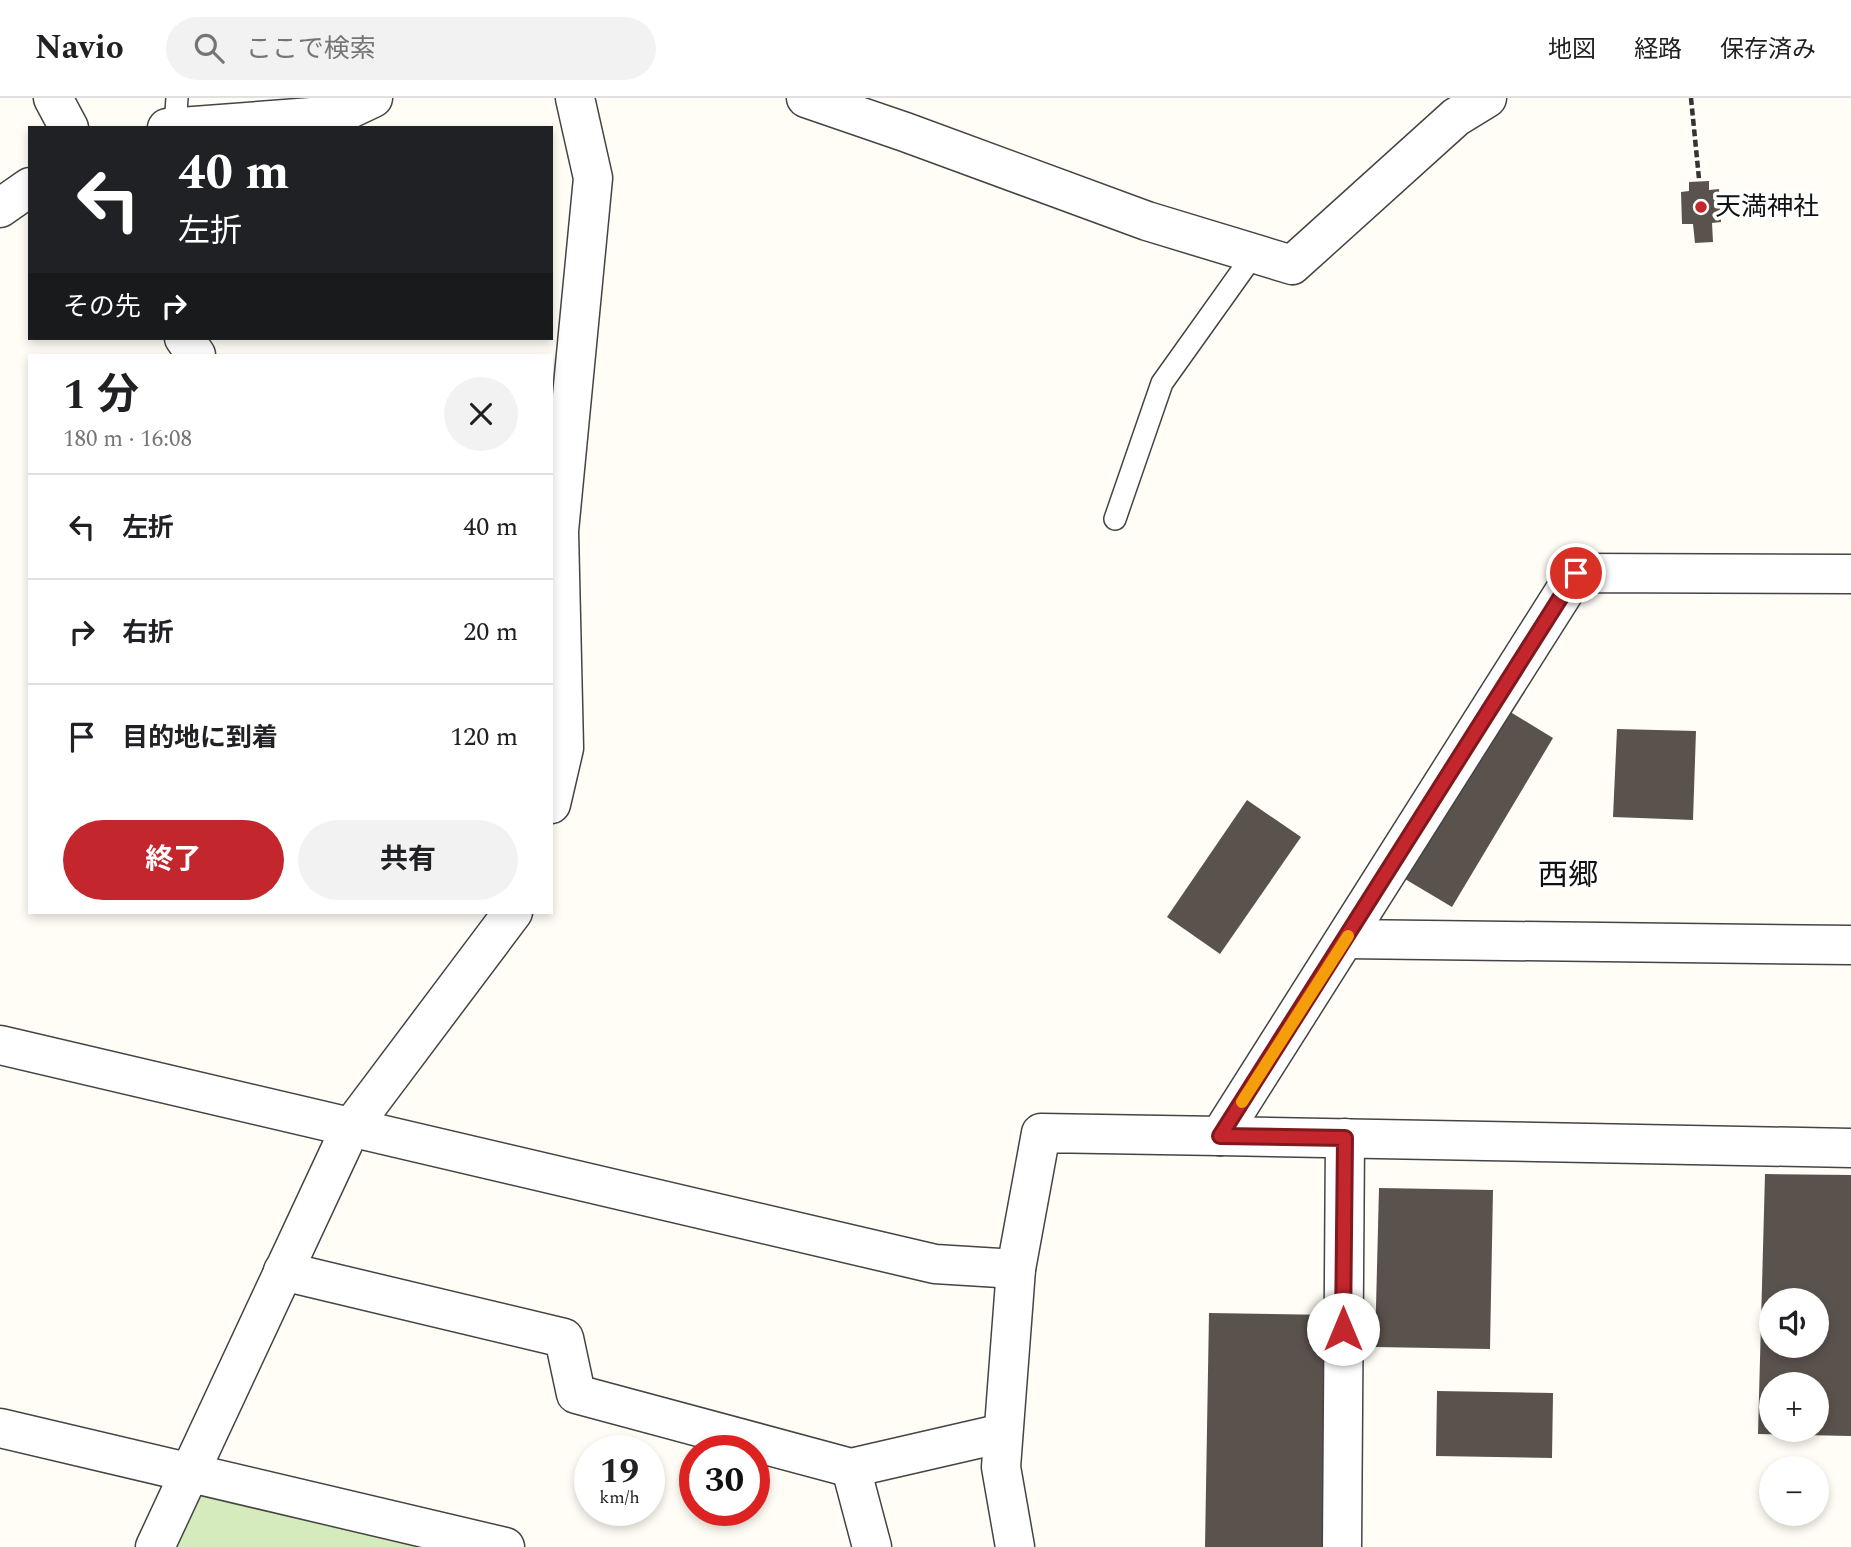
<!DOCTYPE html>
<html lang="ja">
<head>
<meta charset="utf-8">
<style>
  :root { --surface:#fff; --page:#f2f2f2; --text:#202124; --muted:#757577; --line:#e0e0e0; --accent:#c4262e }
  body { margin:0; font-family:Spectral,"Noto Sans JP",serif; background:var(--page); color:var(--text); height:100vh; display:flex; flex-direction:column; font-size:26px; white-space:nowrap }
  * { box-sizing:border-box; margin:0 }
  p { font-size:23px; color:var(--muted) }
  .icon { flex:none; width:38px; height:38px; fill:none; stroke:currentColor; stroke-width:2; stroke-linecap:round; stroke-linejoin:round }
  .map { position:relative; flex:1; overflow:hidden }
  .drawer { position:absolute; left:28px; top:256px; width:525px; height:560px; display:flex; flex-direction:column; background:var(--surface); border-radius:0px; box-shadow:0 4px 10px #0003 }
  .drawer>* { flex:none }
  .guide { position:absolute; left:28px; top:28px; width:525px; height:214px; border-radius:0px; box-shadow:0 4px 10px #0003; background:#202124; color:#fff; overflow:hidden }
  .fabs { position:absolute; left:1759px; top:1190px; display:grid; gap:14px }
  .fabs a { display:grid; place-items:center; width:70px; height:70px; border-radius:50%; background:var(--surface); box-shadow:0 4px 10px #0003; font-size:35px }
  .speed { position:absolute; left:574px; top:1337px; display:flex; gap:14px; font-size:35px; font-weight:700; text-align:center }
  .speed>* { display:grid; place-content:center; width:91px; height:91px; border-radius:50%; background:var(--surface); box-shadow:0 4px 10px #0003; line-height:1 }
  .speed small { font-size:18px; font-weight:400 }
  .speed .limit { border:10px solid #d22; background:#fff; color:#111 }
  .pin { position:absolute; display:grid; place-items:center; width:60px; height:60px; color:#fff; margin:-30px; border:4px solid #fff; border-radius:50%; box-shadow:0 2px 7px #0007 }
  .me { position:absolute; width:77px; margin:-38px; rotate:0deg; stroke-linejoin:round; filter:drop-shadow(0 0 5px #0008) }
  .turn { display:flex; align-items:center; gap:24px; height:147px; padding:0 35px; font-size:32px }
  .turn .icon { width:91px; height:91px; stroke-width:2.5 }
  .turn b { display:block; font-size:49px; line-height:60px }
  .then { display:flex; align-items:center; height:66px; padding:0 35px; background:#0003; gap:14px; font-size:26px }
  .round { display:grid; place-items:center; flex:none; width:74px; height:74px; border-radius:37px; background:var(--page) }
  .head { display:flex; align-items:center; justify-content:space-between; height:119px; padding:0 35px }
  h1 { font-size:42px; font-weight:700; line-height:52px }
  .cta { display:flex; gap:14px; margin-top:auto; padding:14px 35px }
  .cta a { flex:1; height:80px; border-radius:42px; background:var(--accent); color:#fff; font-size:28px; font-weight:700; line-height:80px; text-align:center }
  .cta a+a { background:var(--page); color:var(--text) }
  ul { padding:0; list-style:none }
  li { display:flex; align-items:center; gap:21px; height:105px; padding:0 35px; border-top:2px solid var(--line) }
  li div { flex:1 }
  li b { display:block; font-size:26px }
  li em { font-style:normal }
  header { display:flex; align-items:center; gap:42px; box-sizing:border-box; height:98px; padding:0 35px; background:var(--surface); border-bottom:2px solid var(--line) }
  header strong { font-size:33px }
  nav { display:flex; gap:38px; margin-inline-start:auto; font-size:24px }
  .search { width:490px; height:63px; background:var(--page); display:flex; align-items:center; gap:18px; box-sizing:border-box; padding:0 24px; border-radius:38px; color:var(--muted); font-size:26px }
  .map>svg:first-child { display:block }
  .green { fill:#d5ebbd }
  .building { fill:#5a524d; fill-rule:evenodd }
  .lines { fill:none; stroke-linecap:round; stroke-linejoin:round }
  .service-casing { stroke:#444; stroke-width:24 }
  .minor-casing { stroke:#444; stroke-width:41 }
  .tertiary-casing { stroke:#444; stroke-width:41 }
  .path { stroke:#333; stroke-width:4.5; stroke-dasharray:7 3.5; stroke-linecap:butt }
  .service { stroke:#fff; stroke-width:21 }
  .minor { stroke:#fff; stroke-width:38 }
  .tertiary { stroke:#fff; stroke-width:38 }
  .route-casing { stroke:#7f191e; stroke-width:18 }
  .route { stroke:#c4262e; stroke-width:12 }
  .slow { stroke:#f59e0b; stroke-width:12 }
  .poi-dot { fill:#c4262e; stroke:#fff; stroke-width:2.5 }
  .labels { text-anchor:middle; dominant-baseline:central; stroke-width:7; stroke-linejoin:round; paint-order:stroke }
  .poi-label { font-size:26px; fill:#111; stroke:#fff; text-anchor:start }
  .quarter-label { font-size:30px; fill:#111; stroke:#fff }
</style>
</head>
<body>
<header>
<strong>Navio</strong>
<div class="search"><svg class="icon" aria-label="search" viewBox="0 0 24 24"><circle cx="10" cy="10" r="6"/><path d="M15 15l6 6"/></svg>ここで検索</div>
<nav><a>地図</a><a>経路</a><a>保存済み</a></nav>
</header>
<div class="map">
<svg width="1851" height="1449" viewBox="0 0 1851 1449">
  <rect width="100%" height="100%" fill="#fffdf5"/>
  <path class="green" d="M189 1374 505 1449H155Z"/>
  <g class="building">
    <path d="M1709 83V92L1719 91 1721 124 1712 125 1713 144 1695 145 1693 126H1682L1681 94 1689 93V84Z"/>
    <path d="M1507 612 1553 640 1452 809 1405 781Z"/>
    <path d="M1617 631 1696 633 1693 722 1613 719Z"/>
    <path d="M1247 702 1301 739 1220 856 1167 819Z"/>
    <path d="M1765 1076 1851 1077V1338L1758 1336ZM1771 1202H1816V1248H1771ZM1771 1286H1816V1332H1771Z"/>
    <path d="M1379 1090 1493 1092 1490 1251 1375 1249Z"/>
    <path d="M1209 1215 1334 1217 1330 1449H1205Z"/>
    <path d="M1437 1293 1553 1295 1552 1360 1436 1358Z"/>
  </g>
  <g class="lines">
    <defs>
      <g id="service">
        <path d="M175 28 177 0"/>
        <path d="M1115 421 1162 285 1254 156"/>
      </g>
      <g id="minor">
        <path d="M53 0 69 30"/>
        <path d="M806 0 905 34 1147 123 1292 167 1456 19 1487 0"/>
        <path d="M167 30 337 17 373 0"/>
        <path d="M0 110 30 89"/>
        <path d="M184 240 196 257"/>
        <path d="M551 706 564 650 559 433 593 80 575 0"/>
        <path d="M1346 841 1851 847"/>
        <path d="M0 947 935 1166 1016 1171"/>
        <path d="M1220 1038 1576 475 1851 476"/>
        <path d="M1220 1038 1851 1050"/>
        <path d="M283 1173 564 1240 576 1296 851 1370 1003 1335"/>
        <path d="M0 1330 505 1449"/>
        <path d="M851 1370 872 1449"/>
        <path d="M155 1449 350 1031 513 814"/>
        <path d="M1342 1449 1345 1040"/>
      </g>
      <path id="tertiary" d="M1015 1449 1001 1369 1016 1171 1041 1035 1220 1038"/>
    </defs>
    <use href="#service" class="service-casing"/>
    <use href="#minor" class="minor-casing"/>
    <use href="#tertiary" class="tertiary-casing"/>
    <path class="path" d="M1691 0 1699 81"/>
    <use href="#service" class="service"/>
    <use href="#minor" class="minor"/>
    <use href="#tertiary" class="tertiary"/>
  </g>
  <g class="lines">
    <defs>
      <path id="route" d="M1343 1231 1345 1040 1220 1038 1576 475"/>
    </defs>
    <use href="#route" class="route-casing"/>
    <use href="#route" class="route"/>
    <path class="slow" d="M1242 1004 1348 838"/>
  </g>
  <circle class="poi-dot" cx="1701" cy="109" r="7"/>
  <g class="labels">
    <g class="poi-label">
      <text x="1715" y="109">天満神社</text>
    </g>
    <g class="quarter-label">
      <text x="1568" y="778">西郷</text>
    </g>
  </g>
</svg>
<div class="fabs">
<a><svg class="icon" aria-label="sound" viewBox="0 0 24 24"><path d="M4 9h4l5-4v14l-5-4H4zM17 9q2 3 0 6"/></svg></a>
<a>+</a>
<a>−</a>
</div>
<div class="speed"><div>19<small>km/h</small></div><div class="limit">30</div></div>
<div class="pin" style="left:1576px;top:475px;background:#d93025"><svg class="icon" aria-label="arrive" viewBox="0 0 24 24"><path d="M6 21V4h12l-3 4 3 4H6"/></svg></div>
<svg class="me" style="left:1343px;top:1231px" viewBox="-20 -20 40 40"><circle r="19" fill="#fff"/><path d="M0-13L10 11 0 6-10 11z" fill="#c4262e"/></svg>
<div class="guide">
<div class="turn"><svg class="icon" aria-label="left" viewBox="0 0 24 24"><path d="M17 20v-9H6M10 6l-5 5 5 5"/></svg><div><b>40 m</b>左折</div></div>
<div class="then">その先<svg class="icon" aria-label="right" viewBox="0 0 24 24"><path d="M7 20v-9h11M14 6l5 5-5 5"/></svg></div>
</div>
<section class="drawer">
<div class="head"><div><h1>1 分</h1><p>180 m · 16:08</p></div><a class="round"><svg class="icon" aria-label="close" viewBox="0 0 24 24"><path d="M6 6l12 12M18 6L6 18"/></svg></a></div>
<ul>
<li><svg class="icon" aria-label="left" viewBox="0 0 24 24"><path d="M17 20v-9H6M10 6l-5 5 5 5"/></svg><div><b>左折</b></div><em>40 m</em></li>
<li><svg class="icon" aria-label="right" viewBox="0 0 24 24"><path d="M7 20v-9h11M14 6l5 5-5 5"/></svg><div><b>右折</b></div><em>20 m</em></li>
<li><svg class="icon" aria-label="arrive" viewBox="0 0 24 24"><path d="M6 21V4h12l-3 4 3 4H6"/></svg><div><b>目的地に到着</b></div><em>120 m</em></li>
</ul>
<div class="cta"><a>終了</a><a>共有</a></div>
</section>
</div>
</body>
</html>
